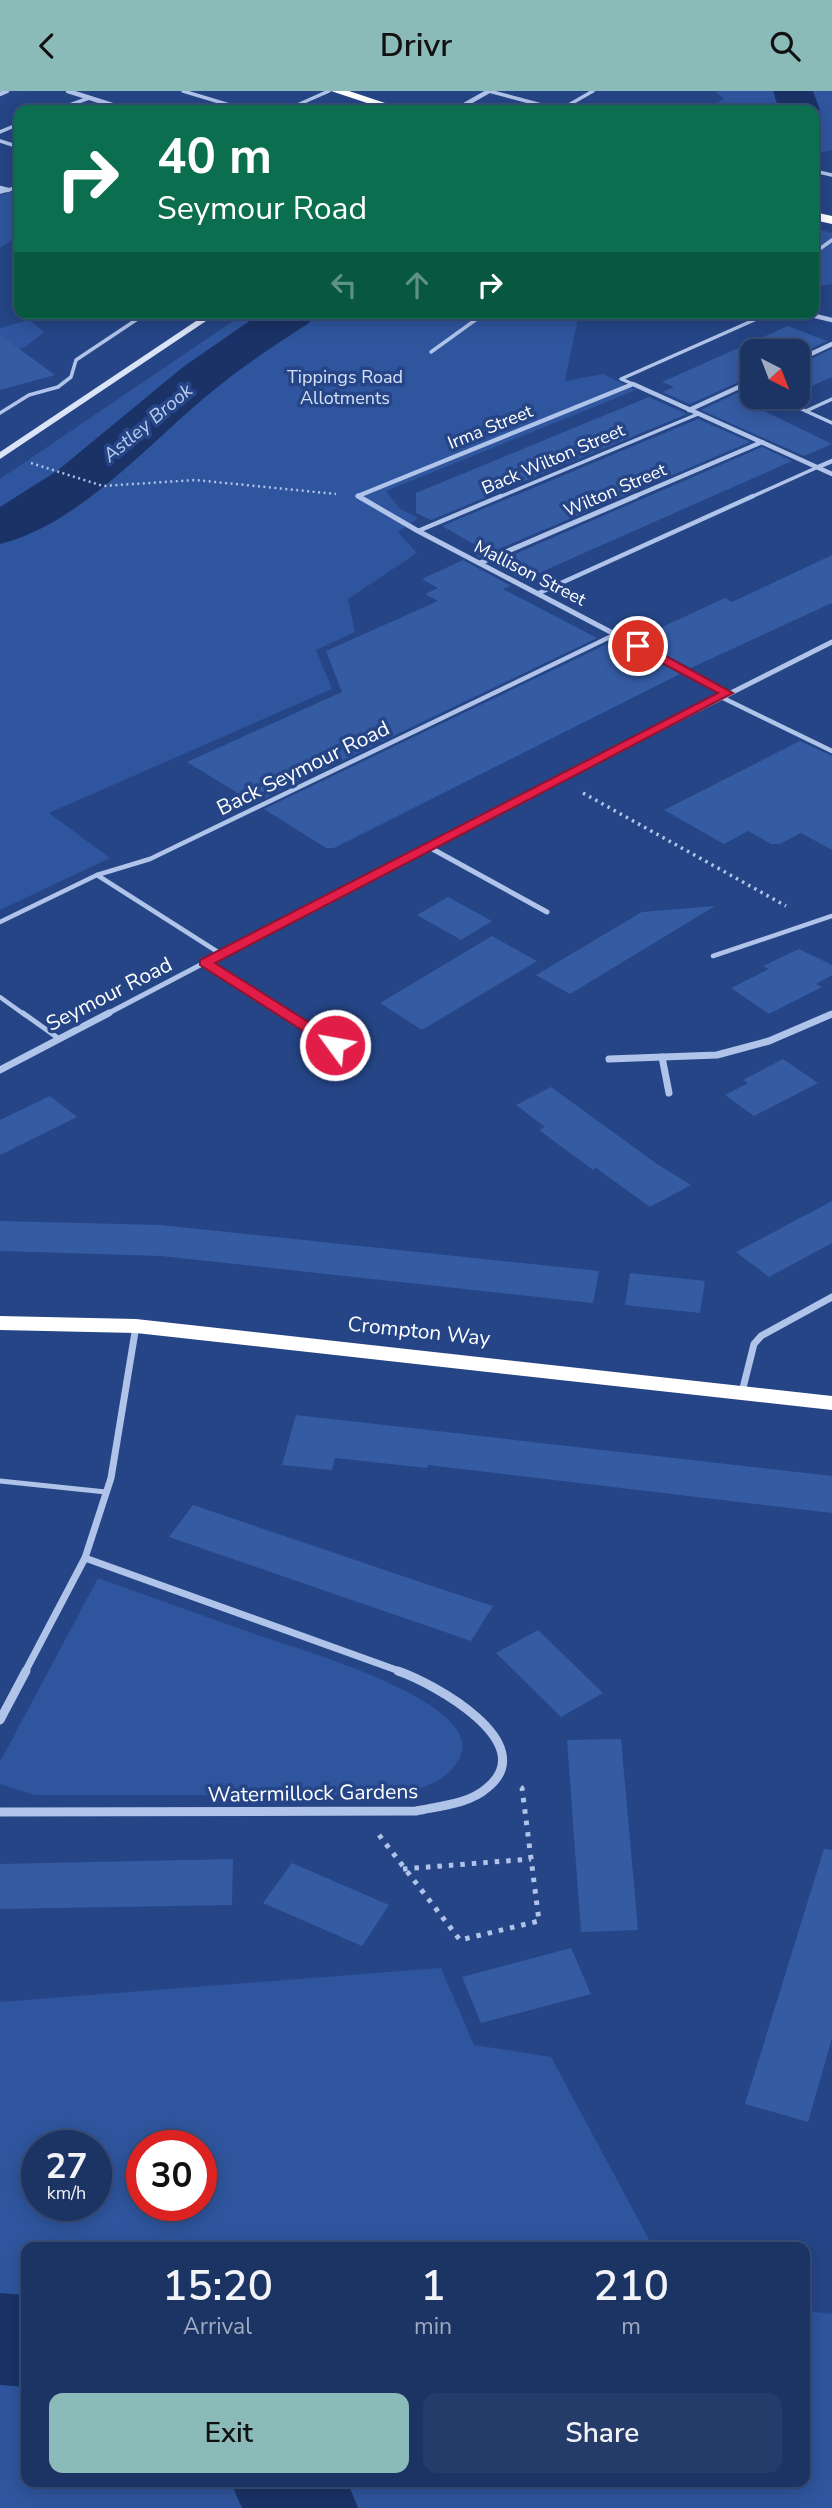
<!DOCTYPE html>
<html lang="en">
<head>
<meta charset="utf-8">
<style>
  :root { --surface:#1c3464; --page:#253c6a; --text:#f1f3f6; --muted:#a0aabf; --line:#3a4f78; --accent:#8bbbb9 }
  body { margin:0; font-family:"Nunito Sans",sans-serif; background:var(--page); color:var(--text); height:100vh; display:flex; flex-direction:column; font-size:26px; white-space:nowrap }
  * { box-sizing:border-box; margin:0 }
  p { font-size:23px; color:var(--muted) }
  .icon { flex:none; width:38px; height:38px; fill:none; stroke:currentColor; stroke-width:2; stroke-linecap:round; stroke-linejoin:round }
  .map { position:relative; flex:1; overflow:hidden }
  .panel { position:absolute; left:21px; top:2151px; width:789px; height:245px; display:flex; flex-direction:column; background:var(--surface); border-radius:14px; box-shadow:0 4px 18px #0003,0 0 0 2px var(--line) }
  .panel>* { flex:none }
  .hud { position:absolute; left:14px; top:14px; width:805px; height:214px; border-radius:14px; box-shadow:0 4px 18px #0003,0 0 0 2px var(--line); background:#0b6e4f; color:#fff; overflow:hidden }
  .needle { width:46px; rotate:138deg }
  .buttons { position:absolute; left:740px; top:248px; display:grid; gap:14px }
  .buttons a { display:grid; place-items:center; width:70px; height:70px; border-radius:14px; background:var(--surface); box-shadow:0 4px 18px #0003,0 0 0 2px var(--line); font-size:35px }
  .speed { position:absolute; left:21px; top:2039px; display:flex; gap:14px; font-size:35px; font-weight:700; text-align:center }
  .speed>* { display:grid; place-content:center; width:91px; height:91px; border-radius:50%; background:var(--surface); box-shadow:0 4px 18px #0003,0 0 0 2px var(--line); line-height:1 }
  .speed small { font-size:18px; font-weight:400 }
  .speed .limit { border:10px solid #d22; background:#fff; color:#111 }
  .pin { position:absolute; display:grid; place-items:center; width:60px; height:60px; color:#fff; margin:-30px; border:4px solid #fff; border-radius:50%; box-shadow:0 2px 7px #0007 }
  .me { position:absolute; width:77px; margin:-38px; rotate:302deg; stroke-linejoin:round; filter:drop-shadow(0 0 5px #0008) }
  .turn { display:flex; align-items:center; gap:24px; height:147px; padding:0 28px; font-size:32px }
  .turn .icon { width:91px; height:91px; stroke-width:2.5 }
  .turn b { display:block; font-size:49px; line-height:60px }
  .lanes { display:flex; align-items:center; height:66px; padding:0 28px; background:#0003; justify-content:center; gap:35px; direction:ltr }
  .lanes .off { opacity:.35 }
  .eta { display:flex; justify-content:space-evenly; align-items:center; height:119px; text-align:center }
  .eta b { font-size:42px; font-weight:600; line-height:49px }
  .button { display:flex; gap:14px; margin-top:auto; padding:14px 28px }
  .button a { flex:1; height:80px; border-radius:14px; background:var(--accent); color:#111; font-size:28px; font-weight:600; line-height:80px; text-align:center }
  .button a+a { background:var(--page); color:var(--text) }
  header { display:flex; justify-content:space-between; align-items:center; height:91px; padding:0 28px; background:var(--accent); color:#111; font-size:32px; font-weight:600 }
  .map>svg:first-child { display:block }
  .green { fill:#2f559e; fill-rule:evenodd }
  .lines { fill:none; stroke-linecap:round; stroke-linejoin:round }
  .river { fill:#1a3266; fill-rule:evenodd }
  .building { fill:#355ba3 }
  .path-far2 { stroke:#b0c3e9; stroke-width:2.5; stroke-dasharray:2 3.5; stroke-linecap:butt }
  .path-far1 { stroke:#b0c3e9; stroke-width:3.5; stroke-dasharray:2.5 4.5; stroke-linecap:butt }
  .path { stroke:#b0c3e9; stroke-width:5; stroke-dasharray:4.5 7; stroke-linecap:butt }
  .lane-far2 { stroke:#b0c3e9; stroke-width:3.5 }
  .lane-far1 { stroke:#b0c3e9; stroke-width:4.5 }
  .lane { stroke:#b0c3e9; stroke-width:5 }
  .street-far3 { stroke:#b0c3e9; stroke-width:4.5 }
  .street-far2 { stroke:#b0c3e9; stroke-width:5 }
  .street-far1 { stroke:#b0c3e9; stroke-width:7 }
  .street { stroke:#b0c3e9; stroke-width:9 }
  .secondary { fill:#dae4f7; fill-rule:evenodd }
  .highway { fill:#fff; fill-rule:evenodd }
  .route { fill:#e11d48; stroke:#92132f; stroke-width:2 }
  .labels { text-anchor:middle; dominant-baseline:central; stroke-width:7; stroke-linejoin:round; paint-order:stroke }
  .far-park-label { font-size:18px; fill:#d4e0f7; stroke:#254586 }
  .far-street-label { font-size:18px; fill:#fff; stroke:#254586 }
  .far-water-label { font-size:19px; font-style:italic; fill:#bbcef0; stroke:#254586 }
  .street-label { font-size:21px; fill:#fff; stroke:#254586 }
</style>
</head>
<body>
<header><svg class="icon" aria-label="back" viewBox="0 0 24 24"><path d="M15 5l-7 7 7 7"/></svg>Drivr<svg class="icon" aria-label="search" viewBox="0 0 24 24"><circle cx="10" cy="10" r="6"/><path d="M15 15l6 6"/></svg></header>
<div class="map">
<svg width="832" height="2417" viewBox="0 0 832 2417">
  <rect width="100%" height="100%" fill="#254586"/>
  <g class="green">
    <path d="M715 0H832V59L814 63V19H718L710 16 724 8Z"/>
    <path d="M19 99V144L0 157V104Z"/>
    <path d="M814 137 832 142V193L814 196Z"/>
    <path d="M245 222H579L565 290 603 283 636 299 386 400 400 418 418 427 398 441 417 462 348 508 355 541 316 559 332 598 49 722 110 767 0 819V388Z"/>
    <path d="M29 229 44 241 25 256 0 263V237Z"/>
    <path d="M98 1487C150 1506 202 1524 255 1543 291 1556 487 1610 460 1666 449 1690 423 1697 399 1704H35L0 1693V1671Z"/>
    <path d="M441 1877 474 1954 551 1966 653 2156H26V2390H805V2220L832 2223V2417H0V1911ZM37 2054H96V2114H37ZM142 2054H201V2114H142Z"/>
  </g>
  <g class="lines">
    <g class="river">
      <path d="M773 0H813L820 19 814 27V19H779Z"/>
      <path d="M261 222H316L309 232C273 255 237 279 204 307 145 357 77 434 0 453V416L57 380 183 276Z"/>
      <path d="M0 2202 26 2204V2296L0 2294Z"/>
      <path d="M230 2390H347L358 2417H242Z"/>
    </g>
  </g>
  <g class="building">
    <path d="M788 235 827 250 798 264V261H752V285L690 313 662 301 674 296 662 291Z"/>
    <path d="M0 244 55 284 0 299Z"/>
    <path d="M832 258V286L798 301V274Z"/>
    <path d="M752 295V306H771L776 311 760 318 832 353 804 365 701 319Z"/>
    <path d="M649 306 687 323 431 429 416 422V402Z"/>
    <path d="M698 328 750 351 480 466 475 464 486 460 442 435Z"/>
    <path d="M762 356 792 370 523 489 492 473Z"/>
    <path d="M832 464V512L691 577 636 548 725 507 732 511Z"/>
    <path d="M463 469 511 495 503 498 597 547 254 712 187 671 342 601 326 560 438 510 425 503 438 497 422 488Z"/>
    <path d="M607 553 617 557 624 554 680 583 334 757H326L264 718Z"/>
    <path d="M800 650 832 665V759L801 742 780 753H771L748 740 724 753 664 719Z"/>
    <path d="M448 806 492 830 461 849 417 824Z"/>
    <path d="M715 815 570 903 536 884 642 821Z"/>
    <path d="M492 845 537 870 422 939 380 912Z"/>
    <path d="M799 858 832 874V884L816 893 822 896 769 923 731 897 769 878 763 875Z"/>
    <path d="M783 968 818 992 754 1025 725 1004 748 992 743 989Z"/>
    <path d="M551 996 657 1073 691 1094 650 1116 596 1077 593 1079 539 1039 545 1036 516 1014Z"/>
    <path d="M50 1005 77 1026 0 1064V1029Z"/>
    <path d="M832 1110V1152L769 1186 736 1161Z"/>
    <path d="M0 1130 160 1134 599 1180 593 1212 161 1165 0 1160Z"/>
    <path d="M630 1182 705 1190 700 1222 625 1214Z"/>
    <path d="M296 1324 832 1385V1422L428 1374 427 1377 335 1367 332 1379 282 1374Z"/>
    <path d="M193 1414 441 1498 493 1515 471 1550 169 1446Z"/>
    <path d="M538 1539 570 1570 603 1602 561 1626 496 1562Z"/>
    <path d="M621 1648 638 1839 581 1841 567 1649Z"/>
    <path d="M824 1758 832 1759V1947L808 2031 745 2013Z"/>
    <path d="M233 1768 232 1814 0 1818V1773Z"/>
    <path d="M292 1772 389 1814 362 1855 263 1812Z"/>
    <path d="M571 1857 591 1903 481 1932 462 1886Z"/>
  </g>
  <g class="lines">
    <path class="path-far2" d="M31 372 103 395 195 389 336 403"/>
    <path class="path-far1" d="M583 702 786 815"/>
    <g class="path">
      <path d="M379 1744 460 1849 539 1830 522 1697 519 1695"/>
      <path d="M403 1778 531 1768"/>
    </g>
    <g class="lane-far2">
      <path d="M183 0 246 19"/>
      <path d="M489 0 560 19 593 0"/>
      <path d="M56 19 89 7"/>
      <path d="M286 19 329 0"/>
      <path d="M0 41 19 33"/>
      <path d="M0 50 19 56"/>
      <path d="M814 80 832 84"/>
      <path d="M0 101 19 96"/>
      <path d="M814 162 832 149"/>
      <path d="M431 261 485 222"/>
      <path d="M633 293 621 288 770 222"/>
      <path d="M775 306 832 332"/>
      <path d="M806 320 832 308"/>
      <path d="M0 322 29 304 58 296 71 286 76 269 139 227"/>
      <path d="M497 407 698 323"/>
      <path d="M749 407 818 376"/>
    </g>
    <g class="lane-far1">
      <path d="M418 440 501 405"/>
      <path d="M539 502 753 405"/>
      <path d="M719 605 832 660"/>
      <path d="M97 784 221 863"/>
      <path d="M0 831 97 784 150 768 616 543"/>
      <path d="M713 865 832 825"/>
      <path d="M0 906 25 924"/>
    </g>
    <g class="lane">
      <path d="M23 922 58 947"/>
      <path d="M0 1390 106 1401"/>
    </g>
    <g class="street-far3">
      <path d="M68 0 128 19"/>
      <path d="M0 3 7 0"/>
      <path d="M459 17 489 0"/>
      <path d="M0 97 8 99"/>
      <path d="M803 222 832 229"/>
      <path d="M798 269 832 253"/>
      <path d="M689 319 752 290"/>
      <path d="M818 376 832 370"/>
      <path d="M358 405 633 293 832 383"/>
      <path d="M358 405 361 407"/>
      <path d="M631 407 762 351"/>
    </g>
    <g class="street-far2">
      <path d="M358 405 418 440 727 602"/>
      <path d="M480 472 636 405"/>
      <path d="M427 755 547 821"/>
      <path d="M205 872 287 924"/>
      <path d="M105 924 427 755 832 551"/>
    </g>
    <g class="street-far1">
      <path d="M284 922 335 954"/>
      <path d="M662 966 669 1002"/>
      <path d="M609 968 717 964 769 950 832 923"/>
      <path d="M0 979 109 922"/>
      <path d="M742 1301 754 1253 761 1245 832 1206"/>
      <path d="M85 1467 402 1581"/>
      <path d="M25 1581 85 1467 111 1387 136 1235"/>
    </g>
    <g class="street">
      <path d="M0 1629 26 1580"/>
      <path d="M0 1721 416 1720C439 1715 469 1713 487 1697 543 1652 433 1592 398 1580"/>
    </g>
    <path class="secondary" d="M208 222H218L0 368V361Z"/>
    <g class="highway">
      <path d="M331 0H349L406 19H388Z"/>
      <path d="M814 121 832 125V133L814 129Z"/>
      <path d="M0 1225 136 1228 832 1305V1319L136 1242 0 1239Z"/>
    </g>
  </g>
  <path class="route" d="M634 552H642L733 602 215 872 340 951V957H330L200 874V869L718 602 634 557Z"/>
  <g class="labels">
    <g class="far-park-label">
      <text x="345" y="286">Tippings Road<tspan x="345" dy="21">Allotments</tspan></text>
    </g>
    <g class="far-street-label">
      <text transform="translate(490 336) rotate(-22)">Irma Street</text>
      <text transform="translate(553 368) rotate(-23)">Back Wilton Street</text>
      <text transform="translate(615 399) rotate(-23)">Wilton Street</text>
      <text transform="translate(530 482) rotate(27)">Mallison Street</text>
    </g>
    <g class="far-water-label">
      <text transform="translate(148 332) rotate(-40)">Astley Brook</text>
    </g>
    <g class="street-label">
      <text transform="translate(303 677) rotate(-26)">Back Seymour Road</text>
      <text transform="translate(109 903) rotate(-27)">Seymour Road</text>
      <text transform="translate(419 1240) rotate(6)">Crompton Way</text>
      <text transform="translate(313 1702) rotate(-1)">Watermillock Gardens</text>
    </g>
  </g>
</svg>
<div class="buttons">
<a><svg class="needle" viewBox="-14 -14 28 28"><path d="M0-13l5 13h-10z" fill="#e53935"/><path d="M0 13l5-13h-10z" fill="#a0aabf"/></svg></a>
</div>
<div class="speed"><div>27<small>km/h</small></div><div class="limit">30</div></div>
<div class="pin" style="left:638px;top:555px;background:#d93025"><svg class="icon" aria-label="arrive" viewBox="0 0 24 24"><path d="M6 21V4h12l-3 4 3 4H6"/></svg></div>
<svg class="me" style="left:335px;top:954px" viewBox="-20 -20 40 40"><circle r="17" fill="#e11d48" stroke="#fff" stroke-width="3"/><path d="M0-11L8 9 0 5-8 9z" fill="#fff"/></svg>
<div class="hud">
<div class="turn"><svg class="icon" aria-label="right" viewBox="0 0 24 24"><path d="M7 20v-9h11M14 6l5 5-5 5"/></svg><div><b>40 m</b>Seymour Road</div></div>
<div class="lanes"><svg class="icon off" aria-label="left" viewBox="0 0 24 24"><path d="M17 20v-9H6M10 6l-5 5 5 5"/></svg><svg class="icon off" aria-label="ahead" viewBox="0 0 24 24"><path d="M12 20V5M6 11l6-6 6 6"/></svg><svg class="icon" aria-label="right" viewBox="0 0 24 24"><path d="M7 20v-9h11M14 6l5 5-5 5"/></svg></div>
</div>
<section class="panel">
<div class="eta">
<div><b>15:20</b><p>Arrival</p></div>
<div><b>1</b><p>min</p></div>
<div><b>210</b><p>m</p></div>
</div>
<div class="button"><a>Exit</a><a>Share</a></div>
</section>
</div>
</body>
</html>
